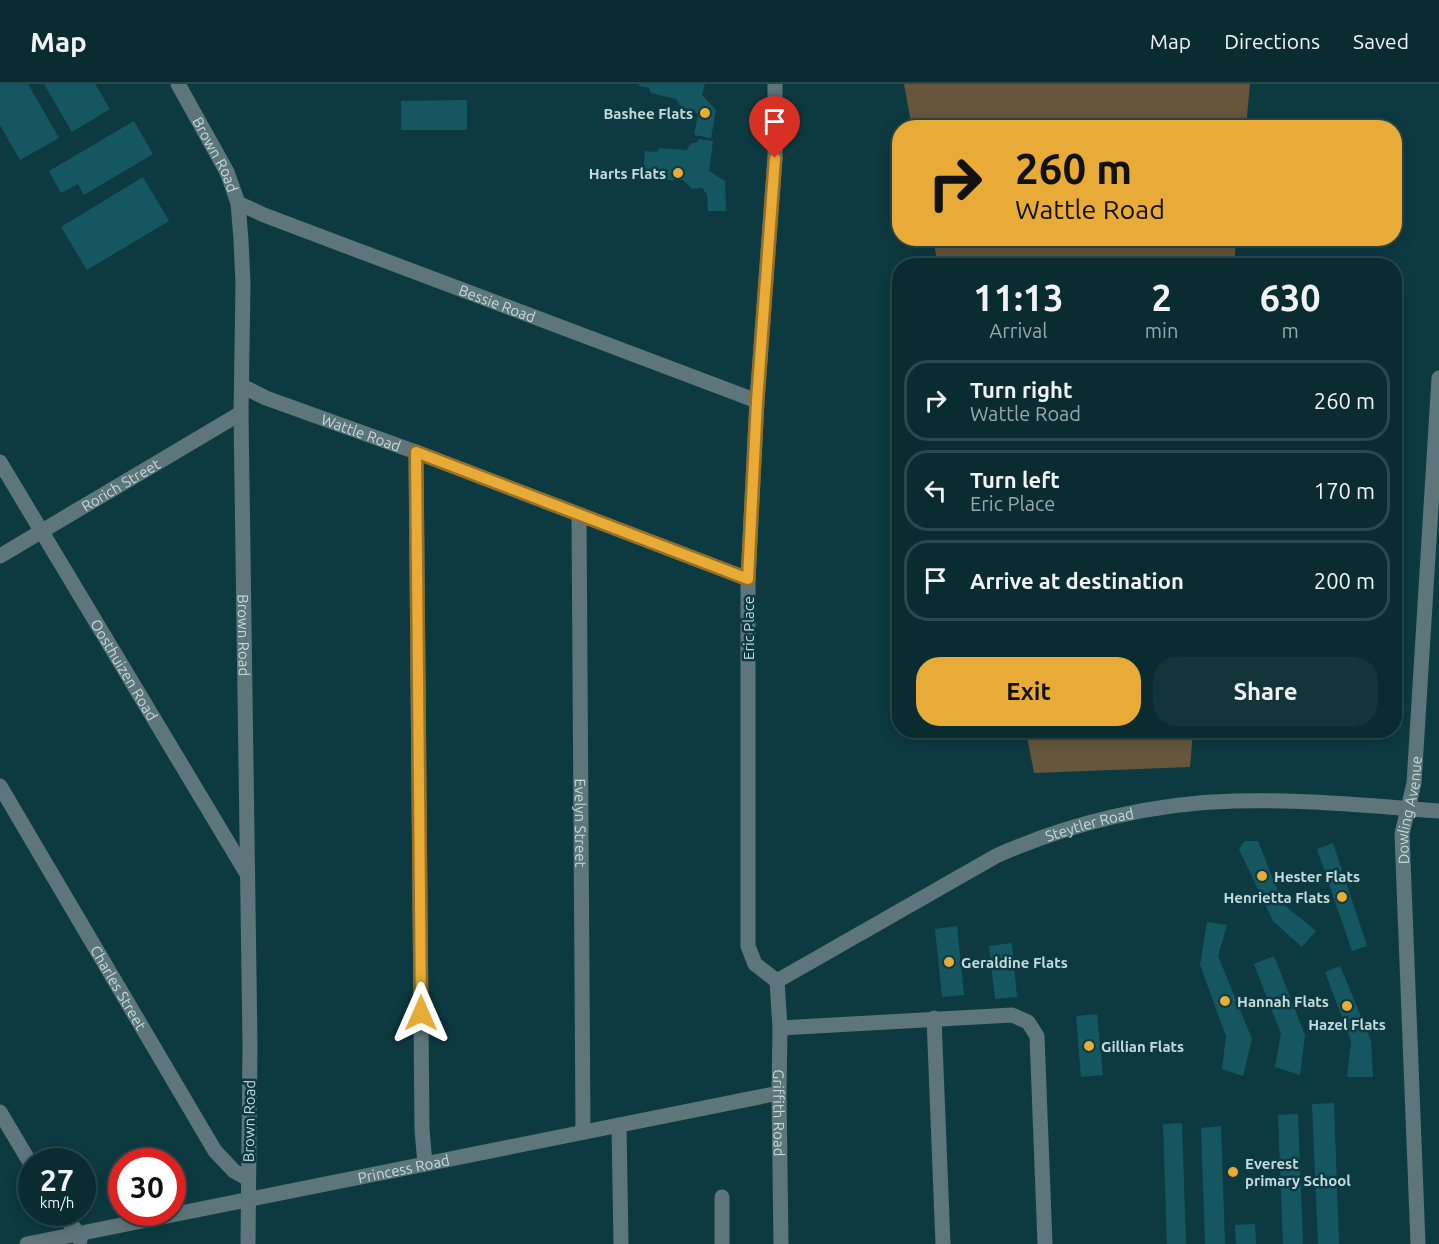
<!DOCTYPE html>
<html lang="en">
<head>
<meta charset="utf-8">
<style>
  :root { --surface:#0a2c31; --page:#133439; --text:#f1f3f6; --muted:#99a7ab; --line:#2a484d; --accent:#e8ab37 }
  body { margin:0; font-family:Ubuntu,sans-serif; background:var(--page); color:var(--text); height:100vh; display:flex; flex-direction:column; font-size:22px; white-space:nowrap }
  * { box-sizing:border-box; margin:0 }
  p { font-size:20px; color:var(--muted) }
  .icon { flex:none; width:33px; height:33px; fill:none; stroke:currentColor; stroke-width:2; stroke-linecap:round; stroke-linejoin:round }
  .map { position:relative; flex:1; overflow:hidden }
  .drawer { position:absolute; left:892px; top:174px; width:510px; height:480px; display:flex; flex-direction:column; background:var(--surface); border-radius:24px; box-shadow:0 3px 15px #0003,0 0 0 2px var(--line) }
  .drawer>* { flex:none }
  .guide { position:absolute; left:892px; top:36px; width:510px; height:126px; border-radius:24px; box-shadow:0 3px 15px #0003,0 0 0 2px var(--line); background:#e8ab37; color:#111; overflow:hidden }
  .speed { position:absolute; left:18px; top:1064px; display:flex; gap:12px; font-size:30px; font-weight:700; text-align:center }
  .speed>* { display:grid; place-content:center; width:78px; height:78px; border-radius:50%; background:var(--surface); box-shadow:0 3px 15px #0003,0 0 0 2px var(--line); line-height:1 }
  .speed small { font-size:15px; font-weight:400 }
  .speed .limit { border:9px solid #d22; background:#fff; color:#111 }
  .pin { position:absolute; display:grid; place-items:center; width:51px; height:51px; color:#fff; margin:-62px -26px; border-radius:50% 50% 50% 0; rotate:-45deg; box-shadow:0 0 6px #0007 }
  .pin .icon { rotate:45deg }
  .me { position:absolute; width:66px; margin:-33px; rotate:0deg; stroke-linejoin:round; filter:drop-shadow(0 0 4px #0008) }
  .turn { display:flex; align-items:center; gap:21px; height:126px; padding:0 24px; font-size:27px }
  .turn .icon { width:78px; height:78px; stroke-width:2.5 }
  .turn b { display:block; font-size:42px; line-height:51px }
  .eta { display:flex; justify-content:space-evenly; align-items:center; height:102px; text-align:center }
  .eta b { font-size:36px; font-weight:700; line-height:42px }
  .button { display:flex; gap:12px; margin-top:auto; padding:12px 24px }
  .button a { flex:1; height:69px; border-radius:24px; background:var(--accent); color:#111; font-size:24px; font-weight:700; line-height:69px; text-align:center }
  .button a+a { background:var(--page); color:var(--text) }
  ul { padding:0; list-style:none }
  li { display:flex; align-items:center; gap:18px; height:81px; margin:0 12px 9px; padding:0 12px; border:3px solid var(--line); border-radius:24px }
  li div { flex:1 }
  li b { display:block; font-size:22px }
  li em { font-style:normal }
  header { display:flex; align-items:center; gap:36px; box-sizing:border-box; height:84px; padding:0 30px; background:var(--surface); border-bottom:2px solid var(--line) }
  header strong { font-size:28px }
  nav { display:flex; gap:33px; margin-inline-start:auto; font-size:21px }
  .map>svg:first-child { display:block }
  .green { fill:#66563e }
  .building { fill:#145761 }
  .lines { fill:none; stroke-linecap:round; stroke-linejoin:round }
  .minor { stroke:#5e767b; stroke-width:15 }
  .route-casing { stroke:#976f24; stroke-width:15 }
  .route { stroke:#e8ab37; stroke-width:10 }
  .poi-dot { fill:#e8ab37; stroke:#0d3a41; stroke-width:2 }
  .labels { text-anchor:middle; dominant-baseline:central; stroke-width:5; stroke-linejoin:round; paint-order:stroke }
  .poi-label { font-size:15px; font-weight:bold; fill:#c4dade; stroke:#0d3a41; text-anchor:start }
  .street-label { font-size:15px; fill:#c4dade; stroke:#0d3a41 }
</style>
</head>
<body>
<header>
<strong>Map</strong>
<nav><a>Map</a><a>Directions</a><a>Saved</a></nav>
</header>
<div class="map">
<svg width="1439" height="1160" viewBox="0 0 1439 1160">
  <rect width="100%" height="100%" fill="#0d3a41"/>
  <g class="green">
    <path d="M904 0H1250L1246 43 912 44Z"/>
    <path d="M933 155V154L1236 155 1234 182 938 181Z"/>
    <path d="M1026 647H1193L1190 683 1034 689Z"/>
  </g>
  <g class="building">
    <path d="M0 0H28L59 54 20 76 0 41Z"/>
    <path d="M44 0H95L110 25 72 48Z"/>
    <path d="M639 0H705L702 11 716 26 711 54 694 51 698 31 694 26 682 24 676 15 651 9 649 4 639 2Z"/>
    <path d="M467 16V46H401V17Z"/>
    <path d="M134 37 153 70 84 111 78 100 61 109 49 87Z"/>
    <path d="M699 55 713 57 709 87 725 97 726 127H708L707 110 702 104 692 105 683 96H657L655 92H643L645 67 657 68 659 64 686 66 692 59H696Z"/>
    <path d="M143 93 169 137 87 186 61 143Z"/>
    <path d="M1245 757H1258L1283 820 1316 847 1302 863 1273 837 1239 765Z"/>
    <path d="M1333 759 1367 862 1352 867 1317 765Z"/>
    <path d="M1207 838 1227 841 1218 872 1252 955 1243 992 1222 985 1226 952 1200 881Z"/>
    <path d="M957 842 964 911 942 913 935 845Z"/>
    <path d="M1012 859 1017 913 995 915 989 862Z"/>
    <path d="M1274 872 1305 951 1300 991 1275 983 1281 950 1254 880Z"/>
    <path d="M1340 882 1371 956 1373 993H1347L1351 957 1325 888Z"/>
    <path d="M1097 930 1103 991 1081 993 1076 932Z"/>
    <path d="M1334 1019 1339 1160H1318L1312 1020Z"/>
    <path d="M1298 1030 1303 1160H1283L1278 1031Z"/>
    <path d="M1182 1039 1186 1160H1167L1163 1040Z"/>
    <path d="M1221 1042 1225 1160H1205L1201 1044Z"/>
    <path d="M1255 1140 1256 1160H1236L1235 1141Z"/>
  </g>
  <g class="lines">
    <g class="minor">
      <path id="s1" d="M178 0 227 88 238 119 241 156 243 200 241 329 250 961 248 1160"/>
      <path d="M775 0V74L757 317 748 495V862L755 880 777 897"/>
      <path id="s2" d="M238 119 264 131 757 317"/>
      <path id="s3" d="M242 302 266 314 416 368 748 495"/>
      <path d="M416 368 422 1046 425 1080"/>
      <path id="s4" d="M0 378 247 790"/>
      <path id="s5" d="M579 431 583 1047"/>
      <path id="s6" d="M0 472 241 329"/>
      <path id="s7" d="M0 702 215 1067 234 1087 248 1095"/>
      <path id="s8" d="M777 897 996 772C1070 739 1153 719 1234 717 1302 715 1371 722 1439 727"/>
      <path id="s9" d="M777 897 780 944 779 1009 781 1160"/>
      <path d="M934 934 943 1160"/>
      <path d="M780 944 1012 931 1028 938 1037 952 1045 1160"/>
      <path d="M0 1028 32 1082"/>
      <path d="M619 1041 621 1160"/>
      <path d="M60 1128 80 1151V1156"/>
      <path id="s10" d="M27 1160 779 1009"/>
      <path d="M722 1160V1113"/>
      <path id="s11" d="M1418 1160 1402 750 1414 699 1439 294"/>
    </g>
  </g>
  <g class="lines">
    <defs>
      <path id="route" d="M421 929 416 368 748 495 757 317 775 74"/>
    </defs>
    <use href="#route" class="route-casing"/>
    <use href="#route" class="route"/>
  </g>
  <g class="poi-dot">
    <circle cx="705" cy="29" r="6"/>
    <circle cx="678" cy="89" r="6"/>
    <circle cx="1262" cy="792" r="6"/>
    <circle cx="1342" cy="813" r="6"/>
    <circle cx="949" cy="878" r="6"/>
    <circle cx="1225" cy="917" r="6"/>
    <circle cx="1347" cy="922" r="6"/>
    <circle cx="1089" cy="962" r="6"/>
    <circle cx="1233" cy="1088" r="6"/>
  </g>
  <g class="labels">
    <g class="poi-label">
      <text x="693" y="29" text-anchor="end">Bashee Flats</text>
      <text x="666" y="89" text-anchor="end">Harts Flats</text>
      <text x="1274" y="792">Hester Flats</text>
      <text x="1330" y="813" text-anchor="end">Henrietta Flats</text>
      <text x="961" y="878">Geraldine Flats</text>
      <text x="1237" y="917">Hannah Flats</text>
      <text x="1347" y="940" text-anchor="middle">Hazel Flats</text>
      <text x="1101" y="962">Gillian Flats</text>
      <text x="1245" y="1079">Everest<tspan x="1245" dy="17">primary School</tspan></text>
    </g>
    <g class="street-label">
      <text stroke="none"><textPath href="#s1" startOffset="80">Brown Road</textPath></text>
      <text stroke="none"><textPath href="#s2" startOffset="278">Bessie Road</textPath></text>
      <text stroke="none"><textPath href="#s3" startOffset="128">Wattle Road</textPath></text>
      <text stroke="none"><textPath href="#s6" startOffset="140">Rorich Street</textPath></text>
      <text transform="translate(748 544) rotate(-90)">Eric Place</text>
      <text stroke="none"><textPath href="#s1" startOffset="566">Brown Road</textPath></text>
      <text stroke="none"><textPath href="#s4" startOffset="242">Oosthuizen Road</textPath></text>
      <text stroke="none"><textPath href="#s11" startOffset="435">Dowling Avenue</textPath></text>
      <text stroke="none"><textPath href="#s5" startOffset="308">Evelyn Street</textPath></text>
      <text stroke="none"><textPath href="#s8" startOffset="351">Steytler Road</textPath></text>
      <text stroke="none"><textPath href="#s7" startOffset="234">Charles Street</textPath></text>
      <text stroke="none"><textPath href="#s9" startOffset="132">Griffith Road</textPath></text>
      <text transform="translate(249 1037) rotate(-89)">Brown Road</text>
      <text stroke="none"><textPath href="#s10" startOffset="384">Princess Road</textPath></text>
    </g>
  </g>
</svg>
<div class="speed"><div>27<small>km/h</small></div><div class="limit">30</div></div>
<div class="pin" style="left:775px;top:74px;background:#d93025"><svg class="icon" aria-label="arrive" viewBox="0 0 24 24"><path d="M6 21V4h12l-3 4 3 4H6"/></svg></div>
<svg class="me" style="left:421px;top:929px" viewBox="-20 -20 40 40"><path d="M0-17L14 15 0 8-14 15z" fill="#e8ab37" stroke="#fff" stroke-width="4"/></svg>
<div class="guide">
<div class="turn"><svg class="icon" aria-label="right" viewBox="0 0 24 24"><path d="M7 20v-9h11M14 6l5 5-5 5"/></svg><div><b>260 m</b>Wattle Road</div></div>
</div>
<section class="drawer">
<div class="eta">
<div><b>11:13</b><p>Arrival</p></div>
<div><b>2</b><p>min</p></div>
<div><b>630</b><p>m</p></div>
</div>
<ul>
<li><svg class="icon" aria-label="right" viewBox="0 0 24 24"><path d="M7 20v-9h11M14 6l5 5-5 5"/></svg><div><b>Turn right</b><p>Wattle Road</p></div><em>260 m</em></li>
<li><svg class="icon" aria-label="left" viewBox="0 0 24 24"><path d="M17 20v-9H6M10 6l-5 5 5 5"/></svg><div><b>Turn left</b><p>Eric Place</p></div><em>170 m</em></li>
<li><svg class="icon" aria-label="arrive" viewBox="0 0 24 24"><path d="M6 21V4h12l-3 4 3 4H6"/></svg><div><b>Arrive at destination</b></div><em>200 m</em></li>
</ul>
<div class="button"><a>Exit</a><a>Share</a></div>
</section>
</div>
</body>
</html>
